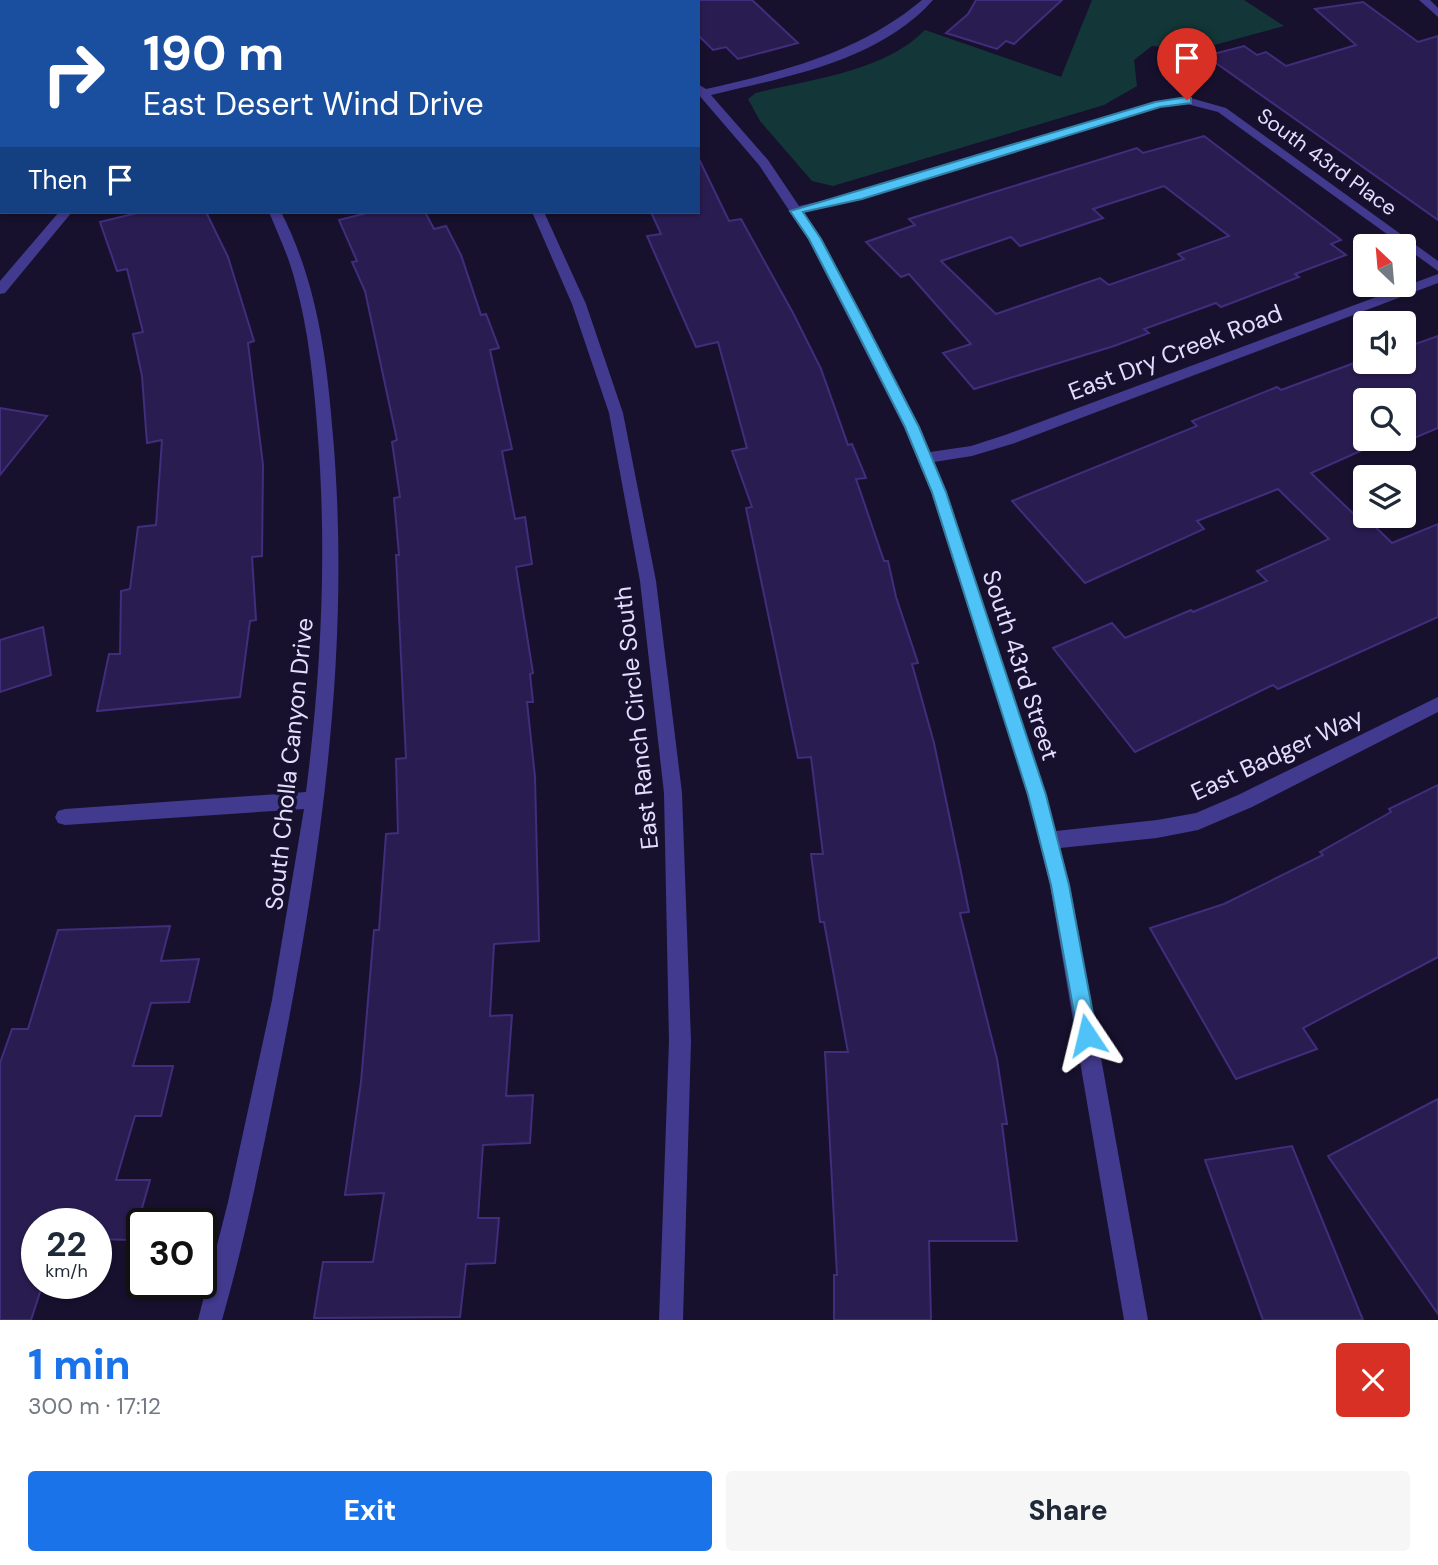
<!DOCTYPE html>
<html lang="en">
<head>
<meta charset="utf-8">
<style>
  :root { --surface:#fff; --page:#f6f6f7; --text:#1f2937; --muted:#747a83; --accent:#1a73e8 }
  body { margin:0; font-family:"DM Sans",sans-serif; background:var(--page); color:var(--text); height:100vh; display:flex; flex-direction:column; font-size:26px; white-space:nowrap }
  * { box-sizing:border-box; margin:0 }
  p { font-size:23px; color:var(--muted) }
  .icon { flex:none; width:38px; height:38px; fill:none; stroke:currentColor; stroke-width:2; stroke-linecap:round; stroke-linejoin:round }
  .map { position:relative; height:1320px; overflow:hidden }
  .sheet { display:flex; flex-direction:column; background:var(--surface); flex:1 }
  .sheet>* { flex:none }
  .top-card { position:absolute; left:0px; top:0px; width:700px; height:214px; box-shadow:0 2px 5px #0004; background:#1a4fa0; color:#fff; overflow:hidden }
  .needle { width:46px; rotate:334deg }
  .buttons { position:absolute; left:1353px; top:234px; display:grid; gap:14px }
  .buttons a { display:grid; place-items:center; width:63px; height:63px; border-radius:7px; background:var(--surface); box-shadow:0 2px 5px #0004; font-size:35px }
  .speed { position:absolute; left:21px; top:1208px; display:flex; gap:14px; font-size:35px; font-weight:700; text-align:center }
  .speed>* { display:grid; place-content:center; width:91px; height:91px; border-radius:50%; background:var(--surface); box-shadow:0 2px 5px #0004; line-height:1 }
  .speed small { font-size:18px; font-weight:400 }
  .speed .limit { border:4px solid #111; border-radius:10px; background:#fff; color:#111 }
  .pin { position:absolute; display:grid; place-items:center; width:60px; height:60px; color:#fff; margin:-72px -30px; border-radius:50% 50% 50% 0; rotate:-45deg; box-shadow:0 0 7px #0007 }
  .pin .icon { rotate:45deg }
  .me { position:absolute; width:77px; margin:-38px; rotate:350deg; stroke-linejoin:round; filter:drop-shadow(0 0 5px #0008) }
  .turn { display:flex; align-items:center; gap:24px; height:147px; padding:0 28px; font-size:32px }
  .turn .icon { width:91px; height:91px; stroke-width:2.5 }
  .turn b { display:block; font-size:49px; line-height:60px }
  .then { display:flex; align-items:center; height:66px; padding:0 28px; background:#0003; gap:14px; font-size:26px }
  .round { display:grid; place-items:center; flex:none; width:74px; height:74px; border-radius:7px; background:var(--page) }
  .overview { display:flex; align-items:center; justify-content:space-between; height:119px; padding:0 28px }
  h1 { font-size:42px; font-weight:800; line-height:52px; color:var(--accent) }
  .cta { display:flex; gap:14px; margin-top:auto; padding:14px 28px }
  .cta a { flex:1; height:80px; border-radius:7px; background:var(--accent); color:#fff; font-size:28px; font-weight:800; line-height:80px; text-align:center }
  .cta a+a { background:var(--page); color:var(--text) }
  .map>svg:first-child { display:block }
  .green { fill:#133738 }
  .building { fill:#291c50; stroke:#412d7c; stroke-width:2; fill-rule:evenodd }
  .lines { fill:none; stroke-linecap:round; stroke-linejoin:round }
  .minor { fill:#423a8e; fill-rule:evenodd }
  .route { fill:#4fc3f7; stroke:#337fa1; stroke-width:2 }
  .labels { text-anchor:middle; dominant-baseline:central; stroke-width:7; stroke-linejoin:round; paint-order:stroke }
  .far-street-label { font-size:21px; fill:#e3deff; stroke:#17112e }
  .street-label { font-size:24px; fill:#e3deff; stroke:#17112e }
</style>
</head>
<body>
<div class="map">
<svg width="1438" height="1320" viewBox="0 0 1438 1320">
  <rect width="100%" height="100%" fill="#17112e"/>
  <path class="green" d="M1092 0H1244L1284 26 1196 50 1152 46 1134 60 1137 86 1104 105 833 186 812 181 760 121 748 99 756 93C811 79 884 72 925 30L1061 77Z"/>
  <g class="building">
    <path d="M663 0H752L798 43 738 59 726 47 713 50 698 35V2Z"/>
    <path d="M976 0H1062L1014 44 1006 41 997 49 946 33 968 14Z"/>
    <path d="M1363 2 1418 42 1438 36V220L1206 56 1244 46 1257 55 1266 52 1286 66 1356 45 1315 9Z"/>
    <path d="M1204 136 1341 240 1331 244 1346 255 1295 274 1299 277 1221 307 1216 303 1144 329 1149 333 1114 346 974 389 943 353 971 344 909 274 901 277 866 242 915 225 909 219 988 194 1137 148 1143 153ZM1164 186 1229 236 1178 254 1184 259 1109 285 1100 278 996 314 941 261 1011 237 1020 246 1103 218 1093 209Z"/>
    <path d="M698 157 729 221 741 219 793 313 821 369 848 445 852 444 866 478 856 479 884 561H888L896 597 918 663 912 664 934 743 959 862 969 912 960 913 997 1059 1007 1124H1002L1017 1241H929L931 1320H834V1275H837L825 1052H848L824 922H820L811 854H823L811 757 798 758 746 508 752 507 732 451 747 448 718 342 696 347 647 236 661 234 651 212H698Z"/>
    <path d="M141 212H206L228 257 254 341 248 343 263 465 262 556 252 557 256 620 250 621 240 697 97 711 109 654H120L121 591 130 589 138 527 156 525 162 440 147 443 142 376 133 334 143 332 127 269 117 271 100 222Z"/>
    <path d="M371 212H425L434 229 446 226 461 255 481 315 486 314 499 348 490 350 512 449 502 451 515 519 525 517 532 564 516 567 533 673 530 674 533 702H527L535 777 539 941 494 944 490 1016 512 1015 506 1096 533 1095 530 1143 483 1145 478 1218H499L495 1263 466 1264 460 1317 314 1318 323 1262H373L384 1193 345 1195 361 1082 374 930H379L386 834 398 833 396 759 406 758 396 555H399L394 498 400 497 392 442 397 440 365 291 352 262 357 261 339 220Z"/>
    <path d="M1438 336V428L1393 447 1385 440 1311 473 1361 521 1367 519 1392 543 1438 524V617L1278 689 1273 685 1135 752 1053 648 1112 623 1125 638 1191 610 1193 612 1267 581 1257 571 1329 539 1278 489 1197 521 1204 529 1085 583 1012 501 1197 426 1192 421 1277 387 1281 390 1365 359V362H1404V348ZM1365 401H1404V439H1365Z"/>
    <path d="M0 408 47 416 0 475Z"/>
    <path d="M43 627 51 675 0 692V640Z"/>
    <path d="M1438 785V957L1303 1028 1317 1049 1236 1079 1150 928 1224 904 1323 855 1320 852 1391 812 1389 809Z"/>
    <path d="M170 926 161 961 199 959 189 1002 151 1003 133 1066H173L161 1116H135L116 1180H150L133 1240 96 1239V1223H37V1283H43L31 1320H0V1063L12 1029H28L58 930Z"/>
    <path d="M1438 1099V1314L1328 1156Z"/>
    <path d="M1292 1146 1363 1320H1263L1205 1160Z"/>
  </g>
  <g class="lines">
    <g class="minor">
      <path d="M30 0H43L44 2H31Z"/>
      <path d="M351 0H362L363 2H352Z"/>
      <path d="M599 0H610L611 2H600Z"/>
      <path d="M922 0H933C879 61 786 77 711 95L768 160 799 206 855 193 1154 102 1187 97 1226 108 1438 261V271L1218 112 1187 104 1159 107 862 199 803 212 822 239 930 452 971 446 1005 435 1438 274V283L1015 443 972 456 934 462 947 492 1056 831 1157 820 1196 813 1238 795 1438 697V712L1252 807 1198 830 1157 838 1060 848 1070 885 1148 1320H1124L1050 885 1028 795 931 492 904 427 808 239 759 165 698 94V84L706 89C784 71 859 53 922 0Z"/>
      <path d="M1419 0H1430L1438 8V17Z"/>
      <path d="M59 212H72L5 293 0 294V281Z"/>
      <path d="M269 212H281C317 282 327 359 333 436 351 645 322 851 282 1055 264 1144 247 1233 222 1320H198L228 1202 272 1000 304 809 65 825 58 823 55 817 58 811 65 809 306 792C321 674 327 556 318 438 314 385 309 332 295 281 289 257 278 234 269 212Z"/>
      <path d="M532 212H544L586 304 623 413 656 581 682 793 691 1041 683 1320H659L669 1041 664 793 640 581 609 413 572 304Z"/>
    </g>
  </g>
  <path class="route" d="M1187 97 1191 98V103L1160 107 862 199 803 212 821 239 866 324 919 427 946 492 1046 795 1069 885 1097 1035 1094 1042 1087 1045 1081 1042 1078 1035 1051 885 1028 795 932 492 905 427 853 324 809 239 790 211 1155 102Z"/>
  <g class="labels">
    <g class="far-street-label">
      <text transform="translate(1327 162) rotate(36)">South 43rd Place</text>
    </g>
    <g class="street-label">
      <text transform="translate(1175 352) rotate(-21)">East Dry Creek Road</text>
      <text transform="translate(1021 665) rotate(72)">South 43rd Street</text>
      <text transform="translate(636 718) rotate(-96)">East Ranch Circle South</text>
      <text transform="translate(1277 754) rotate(-25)">East Badger Way</text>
      <text transform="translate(289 764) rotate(-84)">South Cholla Canyon Drive</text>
    </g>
  </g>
</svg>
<div class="buttons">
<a><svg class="needle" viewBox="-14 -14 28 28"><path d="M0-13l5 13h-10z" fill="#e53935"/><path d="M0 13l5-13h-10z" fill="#747a83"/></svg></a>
<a><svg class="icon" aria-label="sound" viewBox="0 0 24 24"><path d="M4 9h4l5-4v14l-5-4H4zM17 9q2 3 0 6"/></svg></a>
<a><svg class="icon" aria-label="search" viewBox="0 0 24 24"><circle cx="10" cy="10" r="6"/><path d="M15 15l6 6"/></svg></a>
<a><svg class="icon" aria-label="layers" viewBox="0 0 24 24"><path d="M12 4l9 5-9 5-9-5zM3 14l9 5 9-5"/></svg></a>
</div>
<div class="speed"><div>22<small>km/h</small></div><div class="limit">30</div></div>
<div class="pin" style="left:1187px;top:100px;background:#d93025"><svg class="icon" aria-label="arrive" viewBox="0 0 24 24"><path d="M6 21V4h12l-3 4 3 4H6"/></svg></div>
<svg class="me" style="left:1087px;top:1035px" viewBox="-20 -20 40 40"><path d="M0-17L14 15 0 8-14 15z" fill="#4fc3f7" stroke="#fff" stroke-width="4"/></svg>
<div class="top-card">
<div class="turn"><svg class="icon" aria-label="right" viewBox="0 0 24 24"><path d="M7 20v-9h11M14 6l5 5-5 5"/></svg><div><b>190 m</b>East Desert Wind Drive</div></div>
<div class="then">Then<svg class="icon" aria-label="arrive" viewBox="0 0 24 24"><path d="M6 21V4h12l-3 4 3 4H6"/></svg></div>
</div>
</div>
<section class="sheet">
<div class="overview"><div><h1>1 min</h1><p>300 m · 17:12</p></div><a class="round" style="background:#d93025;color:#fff"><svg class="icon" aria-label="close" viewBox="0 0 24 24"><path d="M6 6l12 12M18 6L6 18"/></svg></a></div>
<div class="cta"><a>Exit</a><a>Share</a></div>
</section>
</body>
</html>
